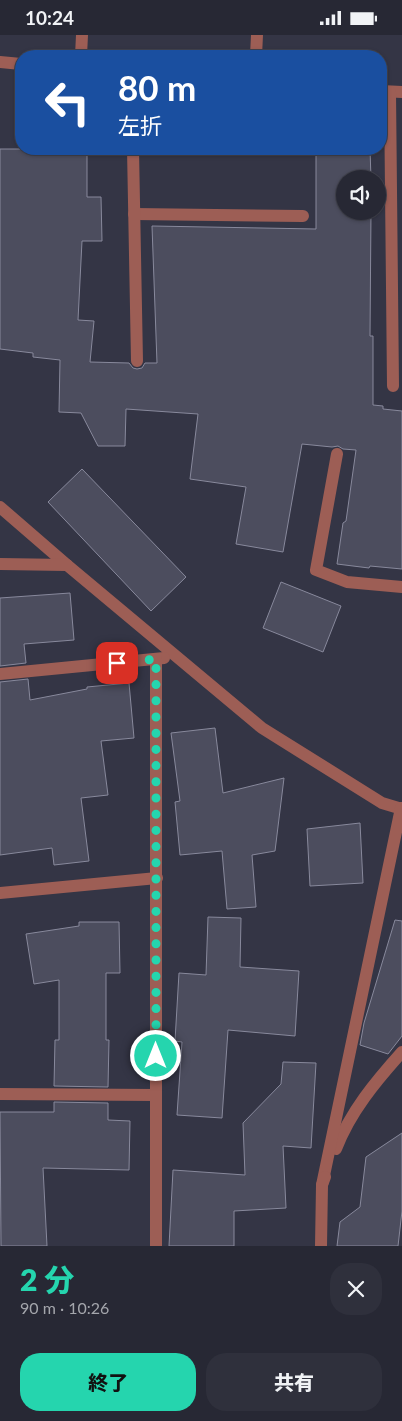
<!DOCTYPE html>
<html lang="ja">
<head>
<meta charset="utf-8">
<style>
  :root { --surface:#272834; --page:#2f303c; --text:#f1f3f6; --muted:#a4a6ac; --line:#43444f; --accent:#25d5ae }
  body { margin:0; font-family:Lato,"Noto Sans JP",sans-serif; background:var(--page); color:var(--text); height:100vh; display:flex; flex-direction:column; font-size:19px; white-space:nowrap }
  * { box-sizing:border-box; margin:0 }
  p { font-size:16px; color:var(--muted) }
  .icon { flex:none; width:28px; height:28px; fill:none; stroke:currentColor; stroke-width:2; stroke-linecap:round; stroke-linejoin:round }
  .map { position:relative; height:1211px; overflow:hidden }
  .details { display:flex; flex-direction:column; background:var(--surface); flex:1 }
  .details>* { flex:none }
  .hud { position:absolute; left:15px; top:15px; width:372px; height:105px; border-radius:20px; box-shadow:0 1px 4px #0004,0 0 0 1px var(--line); background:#1a4fa0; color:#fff; overflow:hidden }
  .buttons { position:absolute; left:336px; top:135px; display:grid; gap:10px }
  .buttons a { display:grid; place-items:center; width:50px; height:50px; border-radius:50%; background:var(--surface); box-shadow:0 1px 4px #0004,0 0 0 1px var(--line); font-size:25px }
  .pin { position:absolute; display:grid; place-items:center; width:42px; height:42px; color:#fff; margin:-21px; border-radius:10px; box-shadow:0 2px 8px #0006 }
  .me { position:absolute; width:55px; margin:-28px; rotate:0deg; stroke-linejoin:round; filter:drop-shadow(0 0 4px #0008) }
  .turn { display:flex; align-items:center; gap:18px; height:105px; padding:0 20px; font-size:22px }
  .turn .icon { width:65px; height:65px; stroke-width:2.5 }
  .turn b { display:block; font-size:35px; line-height:42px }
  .round { display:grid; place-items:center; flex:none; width:52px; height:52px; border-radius:20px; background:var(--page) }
  .headline { display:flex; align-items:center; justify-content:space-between; height:85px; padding:0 20px }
  h1 { font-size:30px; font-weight:800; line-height:38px; color:var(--accent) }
  .primary-button { display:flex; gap:10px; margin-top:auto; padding:10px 20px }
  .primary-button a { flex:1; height:58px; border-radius:20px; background:var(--accent); color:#111; font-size:20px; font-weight:800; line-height:58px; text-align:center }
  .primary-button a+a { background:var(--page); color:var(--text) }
  .status { display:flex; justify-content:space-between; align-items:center; height:35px; padding:0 25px; background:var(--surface); direction:ltr }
  .status svg { height:14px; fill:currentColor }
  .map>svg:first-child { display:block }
  .building { fill:#4c4d5e; stroke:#88899c }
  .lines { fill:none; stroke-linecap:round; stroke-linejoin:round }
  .service { stroke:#9d5e55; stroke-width:12 }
  .minor { stroke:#9d5e55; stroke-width:12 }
  .route { stroke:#25d5ae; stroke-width:9; stroke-dasharray:0 16.2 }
</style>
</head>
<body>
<div class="status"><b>10:24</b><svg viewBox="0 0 49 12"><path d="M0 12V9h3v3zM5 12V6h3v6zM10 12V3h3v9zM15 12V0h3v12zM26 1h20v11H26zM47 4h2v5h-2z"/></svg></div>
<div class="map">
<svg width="402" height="1211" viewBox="0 0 402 1211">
  <rect width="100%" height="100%" fill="#343545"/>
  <g class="building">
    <path d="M0 114H87V162H101L102 206H82L78 285 94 286 90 327 129 328 133 333 137 334 142 333 145 328H157L152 191 316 194V114H370L371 144H345V176H371L370 301H373V370L383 371V374L402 376V534L370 531 369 533 337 529 343 488 346 486 356 415 343 414 338 411 332 412 302 409 283 517 236 509 246 452 190 444 198 379 126 374 125 411H98L81 378 59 377 60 325 33 322V318L0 314Z"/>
    <path d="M82 434 186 542 151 576 48 467Z"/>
    <path d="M281 547 341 571 323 617 263 593Z"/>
    <path d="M70 558 74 605 24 609 26 628 0 631V563Z"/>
    <path d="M28 644 30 665 87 654V652L129 648 134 703 101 706 108 760 81 763 89 826 54 830 52 813 0 820V647Z"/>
    <path d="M215 693 223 758 284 743 275 816 252 820 256 872 227 874 222 816 180 820 175 767 180 766 171 698Z"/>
    <path d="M360 788 363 848 310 851 307 794Z"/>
    <path d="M208 882 241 883 240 932 299 936 295 1001 228 995 222 1083 177 1080 182 1007 175 1006 179 938 206 940Z"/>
    <path d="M395 885 402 886V1001L388 1019 360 1010 364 988Z"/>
    <path d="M79 887H119L120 938H106V1005H109L108 1052 54 1051 55 1005H59V945L34 949 26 899 79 891Z"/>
    <path d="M283 1027 316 1028 311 1113 283 1111 286 1173 234 1176V1211H169L173 1135 245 1140 243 1088 281 1049Z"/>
    <path d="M54 1067 108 1068V1085L130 1086 129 1135 43 1133 47 1211H1L0 1077H54Z"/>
    <path d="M402 1098V1176L398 1211H337L340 1187 360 1172 366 1122Z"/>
  </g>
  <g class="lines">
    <path class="service" d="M134 179 303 181"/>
    <g class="minor">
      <path d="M81 21 82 0"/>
      <path d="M256 21 257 0"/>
      <path d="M0 27 21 29"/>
      <path d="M381 56 402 57"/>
      <path d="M390 57 393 351"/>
      <path d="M133 114 137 326"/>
      <path d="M337 419 316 535 347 547 402 552"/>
      <path d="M0 472 67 530 262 693 382 768 402 774"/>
      <path d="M0 529 67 530"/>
      <path d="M0 639 164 623"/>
      <path d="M0 858 157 843"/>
      <path d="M0 1059 156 1060"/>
      <path d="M336 1114C350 1077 376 1046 402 1017"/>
      <path d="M322 1150 401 773"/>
      <path d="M156 1211V624"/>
      <path d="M321 1211 322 1150 325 1142"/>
    </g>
  </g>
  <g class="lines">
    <path class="route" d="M117 628 156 624V1021"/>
  </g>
</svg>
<div class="buttons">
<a><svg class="icon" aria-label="sound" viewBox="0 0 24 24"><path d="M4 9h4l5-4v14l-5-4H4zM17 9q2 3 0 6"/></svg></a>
</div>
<div class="pin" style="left:117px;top:628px;background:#d93025"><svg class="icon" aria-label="arrive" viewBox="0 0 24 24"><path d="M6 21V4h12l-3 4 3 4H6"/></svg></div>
<svg class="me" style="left:156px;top:1021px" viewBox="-20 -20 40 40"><circle r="17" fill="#25d5ae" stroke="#fff" stroke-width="3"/><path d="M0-11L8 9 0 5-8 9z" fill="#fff"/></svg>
<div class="hud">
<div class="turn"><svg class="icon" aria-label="left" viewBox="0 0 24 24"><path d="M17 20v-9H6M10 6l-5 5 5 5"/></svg><div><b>80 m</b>左折</div></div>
</div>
</div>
<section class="details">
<div class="headline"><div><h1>2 分</h1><p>90 m · 10:26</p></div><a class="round"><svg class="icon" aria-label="close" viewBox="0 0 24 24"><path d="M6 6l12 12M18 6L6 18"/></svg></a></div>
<div class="primary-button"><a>終了</a><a>共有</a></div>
</section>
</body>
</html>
